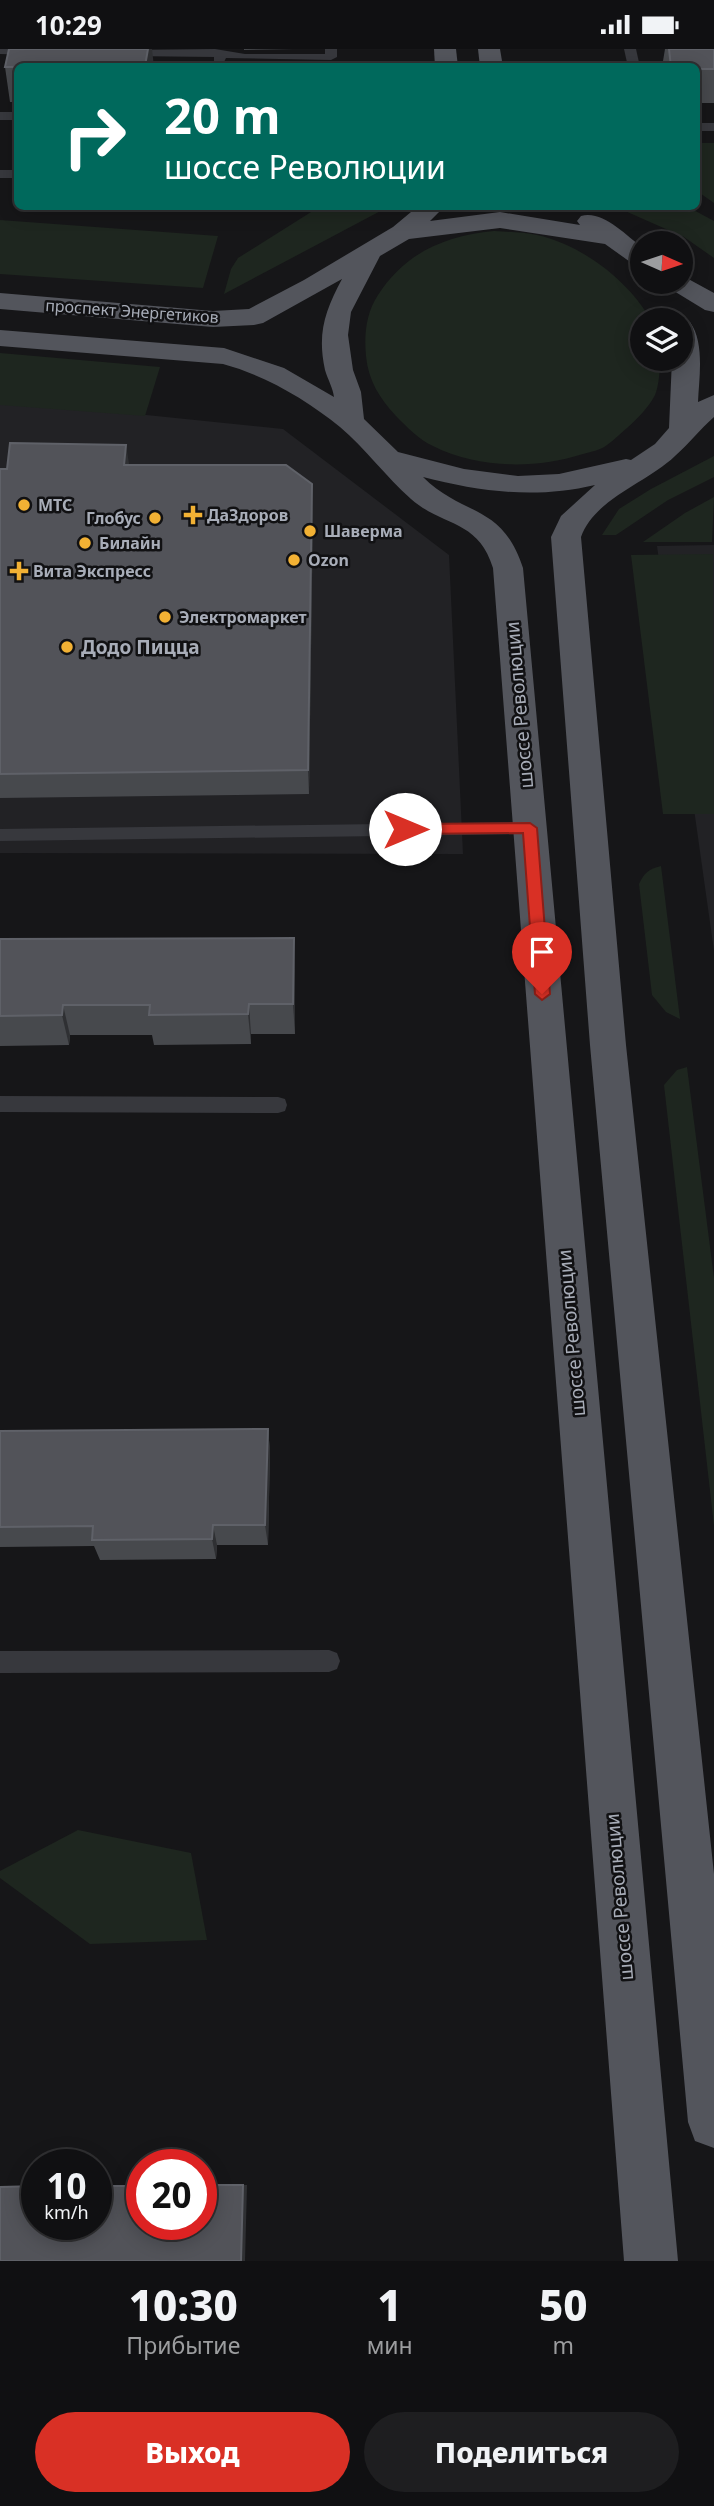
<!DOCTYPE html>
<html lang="ru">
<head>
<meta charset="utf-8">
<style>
  :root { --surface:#101012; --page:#1e1e20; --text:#f1f3f6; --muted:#9c9d9f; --line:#303032; --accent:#d93025 }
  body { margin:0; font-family:"Noto Sans",sans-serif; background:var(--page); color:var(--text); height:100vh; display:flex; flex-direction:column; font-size:26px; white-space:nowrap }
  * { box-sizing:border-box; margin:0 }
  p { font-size:23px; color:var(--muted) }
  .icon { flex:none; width:38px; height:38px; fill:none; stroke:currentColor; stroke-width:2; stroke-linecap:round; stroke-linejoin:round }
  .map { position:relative; height:2212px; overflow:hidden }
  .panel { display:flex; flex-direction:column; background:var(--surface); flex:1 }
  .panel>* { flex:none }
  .top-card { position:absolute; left:14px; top:14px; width:686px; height:147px; border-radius:10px; box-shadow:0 4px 18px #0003,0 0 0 2px var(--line); background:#00695c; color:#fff; overflow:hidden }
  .needle { width:46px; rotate:93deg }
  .buttons { position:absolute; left:630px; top:182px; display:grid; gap:14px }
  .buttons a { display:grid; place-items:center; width:63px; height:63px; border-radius:50%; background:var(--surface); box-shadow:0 4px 18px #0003,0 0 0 2px var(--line); font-size:35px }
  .speed { position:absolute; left:21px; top:2100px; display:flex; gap:14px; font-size:35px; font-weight:700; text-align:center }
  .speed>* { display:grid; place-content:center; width:91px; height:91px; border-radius:50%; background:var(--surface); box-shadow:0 4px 18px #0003,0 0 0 2px var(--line); line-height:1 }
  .speed small { font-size:18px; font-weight:400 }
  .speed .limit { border:10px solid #d22; background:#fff; color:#111 }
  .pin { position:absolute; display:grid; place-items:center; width:60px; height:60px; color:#fff; margin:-72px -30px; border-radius:50% 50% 50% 0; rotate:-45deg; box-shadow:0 0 7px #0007 }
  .pin .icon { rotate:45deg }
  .me { position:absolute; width:77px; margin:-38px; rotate:90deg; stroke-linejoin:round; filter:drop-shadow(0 0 5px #0008) }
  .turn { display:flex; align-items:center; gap:24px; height:147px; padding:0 35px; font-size:32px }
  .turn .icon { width:91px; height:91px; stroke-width:2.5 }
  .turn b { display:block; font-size:49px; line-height:60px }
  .eta { display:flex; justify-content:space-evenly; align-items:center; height:119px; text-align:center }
  .eta b { font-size:42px; font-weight:800; line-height:49px }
  .action { display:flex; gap:14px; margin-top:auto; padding:14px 35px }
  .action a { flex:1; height:80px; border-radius:42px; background:var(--accent); color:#fff; font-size:28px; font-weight:800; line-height:80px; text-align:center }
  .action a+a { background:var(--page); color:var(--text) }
  .status { display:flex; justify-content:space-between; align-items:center; height:49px; padding:0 35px; background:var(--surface); direction:ltr }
  .status svg { height:19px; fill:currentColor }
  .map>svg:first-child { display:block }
  .built { fill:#222225 }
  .green { fill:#1e261f }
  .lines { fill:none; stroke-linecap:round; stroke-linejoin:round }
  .service { fill:#37383d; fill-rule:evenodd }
  .primary { fill:#53555c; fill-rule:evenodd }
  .wall { fill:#47494d }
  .shaded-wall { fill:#2f3033 }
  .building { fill:#525359; stroke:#5f6168; stroke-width:2 }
  .route { fill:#d93025; stroke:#8d1f18; stroke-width:2 }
  .poi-dot { fill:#f2b134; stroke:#111113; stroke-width:2.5 }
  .labels { text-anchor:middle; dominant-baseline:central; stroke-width:5; stroke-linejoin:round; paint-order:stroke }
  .far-street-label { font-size:16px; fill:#a8adb8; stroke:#111113 }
  .far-poi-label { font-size:16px; font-weight:bold; fill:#a8adb8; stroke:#111113; text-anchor:start }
  .poi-label { font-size:19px; font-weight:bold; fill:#a8adb8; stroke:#111113; text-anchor:start }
  .street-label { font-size:19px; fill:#a8adb8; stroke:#111113 }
</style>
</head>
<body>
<div class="status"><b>10:29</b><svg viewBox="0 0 49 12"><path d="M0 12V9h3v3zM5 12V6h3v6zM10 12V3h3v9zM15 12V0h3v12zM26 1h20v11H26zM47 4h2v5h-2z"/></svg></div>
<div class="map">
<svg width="714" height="2212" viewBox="0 0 714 2212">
  <rect width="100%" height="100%" fill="#161618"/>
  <g class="built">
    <path d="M0 351 283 380 449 506 463 805 0 804Z"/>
    <path d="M714 496V902L657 497Z"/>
  </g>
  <g class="green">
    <path d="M696 94H714V154L697 142Z"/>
    <path d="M319 158H388L224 245 231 220 238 209Z"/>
    <path d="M616 158H688L714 172V209L684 188Z"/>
    <path d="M0 171 218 187 203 239 0 225Z"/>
    <path d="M494 182C508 183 523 183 537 186 582 196 628 231 651 271H642V310H660C660 320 659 337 655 346 649 358 637 370 627 379 621 384 614 391 607 396 601 401 590 403 583 405 536 420 478 420 433 397 418 390 407 378 396 367 380 350 368 331 366 307 364 286 366 264 378 246 406 203 445 187 494 182Z"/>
    <path d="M0 304 160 318 145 367 0 356Z"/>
    <path d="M714 407V428L668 451 616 486H602L619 460 651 440Z"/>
    <path d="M714 448 712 493H643L685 464Z"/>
    <path d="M713 505 714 765H663L631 506Z"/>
    <path d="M661 817 680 970 666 963 652 946 639 835C644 824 649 820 661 817Z"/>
    <path d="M687 1018 714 1229V1477L664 1036 677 1021Z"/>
    <path d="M78 1781 191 1804 207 1891 90 1895 0 1829V1822Z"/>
  </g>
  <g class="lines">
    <g class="service">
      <path d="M0 0H37L41 3 35 6 0 5Z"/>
      <path d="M215 0 245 5H325V0H337V8L331 11 226 9 222 17 214 18V8L128 7 122 4 128 1Z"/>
      <path d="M624 0H636L640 18H628Z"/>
      <rect x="0" y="63" width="18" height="8"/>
      <rect x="696" y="74" width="18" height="8"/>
      <rect x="0" y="121" width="18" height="8"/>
      <path d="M529 773 537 779 529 785 0 792V780Z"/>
      <path d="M0 1047 278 1048 285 1050 287 1056 285 1062 278 1064 0 1063Z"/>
      <path d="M329 1601 337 1604 340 1612 337 1620 329 1623 0 1624V1602Z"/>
    </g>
    <g class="primary">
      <path d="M434 0H456L458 18H435Z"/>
      <path d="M478 0H500L503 18H480Z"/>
      <path d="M417 158H444L430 172 500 163 580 176 577 172 581 167C603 161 625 186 642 198V218L633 215 605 195 500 179 409 190 380 207 351 263 348 286 353 321 361 343 364 370 398 403 464 420 518 427 559 425 626 410 631 411 655 395 669 379 672 310H681V271L690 273C705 294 699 329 698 353L714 346V368C700 380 689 395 675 407 647 434 595 449 581 488L626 996 714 1825V2099L695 2092 688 2073 590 996 551 488 561 467 595 436C536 450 481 443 423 428 463 468 502 454 523 519L678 2212H624L493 519C478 470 443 478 411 450 386 428 365 399 340 378 306 350 264 326 223 315L0 297V281L224 299 284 319 334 348C333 339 328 331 325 321 317 284 325 262 342 230L263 274 254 276 213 278 0 260V244L213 262 249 260 304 231 393 178Z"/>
      <path d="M681 226 714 244V263L705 261 669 239 665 233H681Z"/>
    </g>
  </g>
  <g class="wall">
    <path d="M9 0 154 18H18V53H10L5 18Z"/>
    <path d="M244 0H294L244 1Z"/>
    <path d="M665 0H714V54H696V18H662Z"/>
    <path d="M129 416 313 460 309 745 0 749V420Z"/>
    <path d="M0 890 295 920V985H251V995L154 996 152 986H70L69 996 0 997Z"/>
    <path d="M268 1380 270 1402 268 1496H217L216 1510 100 1511 94 1497 0 1498V1382Z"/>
  </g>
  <g class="shaded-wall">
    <path d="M148 0H152L154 18H145Z"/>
    <path d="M126 396 130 421 124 416Z"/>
    <path d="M312 435 313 460 309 745 308 721Z"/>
    <path d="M294 889 295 920V985L293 955Z"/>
    <path d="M249 955 251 985V995L248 965Z"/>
    <path d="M63 956 70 986 69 996 62 966Z"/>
    <path d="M268 1380 270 1402 268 1496 265 1476Z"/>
    <path d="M213 1476 217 1496 216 1510 212 1490Z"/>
    <path d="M243 2136H247L245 2212H241Z"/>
  </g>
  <g class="building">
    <path d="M9 0H148L145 17 5 18Z"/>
    <path d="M669 0H714V20H696V18H671Z"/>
    <path d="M10 394 126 396 124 416H286L312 435 308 721 0 725V420H7Z"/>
    <path d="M294 889 293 955H249L248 965 149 966 150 956H63L62 966 0 967V890Z"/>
    <path d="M268 1380 265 1476H213L212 1490 92 1491 93 1477 0 1478V1382Z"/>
    <path d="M201 2136H243L241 2212H0V2138L37 2137V2175H96V2137H142V2175H201Z"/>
  </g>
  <path class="route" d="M530 774 537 779 550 945 542 951 535 945 523 784 405 785 398 780 405 775Z"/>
  <g class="poi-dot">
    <circle cx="24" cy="456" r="7"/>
    <path d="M189.5 455.5h7v7h7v7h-7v7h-7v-7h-7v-7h7z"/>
    <circle cx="155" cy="469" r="7"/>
    <circle cx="310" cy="482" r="7"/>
    <circle cx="85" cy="494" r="7"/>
    <circle cx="294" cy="511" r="7"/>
    <path d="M15.5 511.5h7v7h7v7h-7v7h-7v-7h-7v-7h7z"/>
    <circle cx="165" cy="568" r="7"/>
    <circle cx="67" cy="598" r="7"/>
  </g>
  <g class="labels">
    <g class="far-street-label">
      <text transform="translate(132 262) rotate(4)">проспект Энергетиков</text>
    </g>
    <g class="far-poi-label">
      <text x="38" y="456">МТС</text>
      <text x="207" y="466">ДаЗдоров</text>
      <text x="141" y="469" text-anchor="end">Глобус</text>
      <text x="324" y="482">Шаверма</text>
      <text x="99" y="494">Билайн</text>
      <text x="308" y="511">Ozon</text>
      <text x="33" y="522">Вита Экспресс</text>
      <text x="179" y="568">Электромаркет</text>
    </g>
    <g class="poi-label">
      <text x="81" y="598">Додо Пицца</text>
    </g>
    <g class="street-label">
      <text transform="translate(519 656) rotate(-95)">шоссе Революции</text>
      <text transform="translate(571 1284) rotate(-95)">шоссе Революции</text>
      <text transform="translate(619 1848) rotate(-95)">шоссе Революции</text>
    </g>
  </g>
</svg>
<div class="buttons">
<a><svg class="needle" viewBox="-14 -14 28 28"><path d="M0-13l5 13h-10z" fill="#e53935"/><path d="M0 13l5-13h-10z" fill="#9c9d9f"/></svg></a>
<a><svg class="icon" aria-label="layers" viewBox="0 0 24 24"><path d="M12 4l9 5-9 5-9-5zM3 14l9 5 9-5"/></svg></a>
</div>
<div class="speed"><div>10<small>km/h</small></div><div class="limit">20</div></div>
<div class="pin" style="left:542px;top:945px;background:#d93025"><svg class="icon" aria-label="arrive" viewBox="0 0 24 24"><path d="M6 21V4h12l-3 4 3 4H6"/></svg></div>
<svg class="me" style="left:405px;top:780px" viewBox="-20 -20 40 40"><circle r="19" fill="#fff"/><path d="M0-13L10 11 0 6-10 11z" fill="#d93025"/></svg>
<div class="top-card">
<div class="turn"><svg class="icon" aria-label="right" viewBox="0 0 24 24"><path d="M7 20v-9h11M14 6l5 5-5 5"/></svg><div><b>20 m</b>шоссе Революции</div></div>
</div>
</div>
<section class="panel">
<div class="eta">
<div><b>10:30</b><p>Прибытие</p></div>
<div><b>1</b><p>мин</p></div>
<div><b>50</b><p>m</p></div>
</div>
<div class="action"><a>Выход</a><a>Поделиться</a></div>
</section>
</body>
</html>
